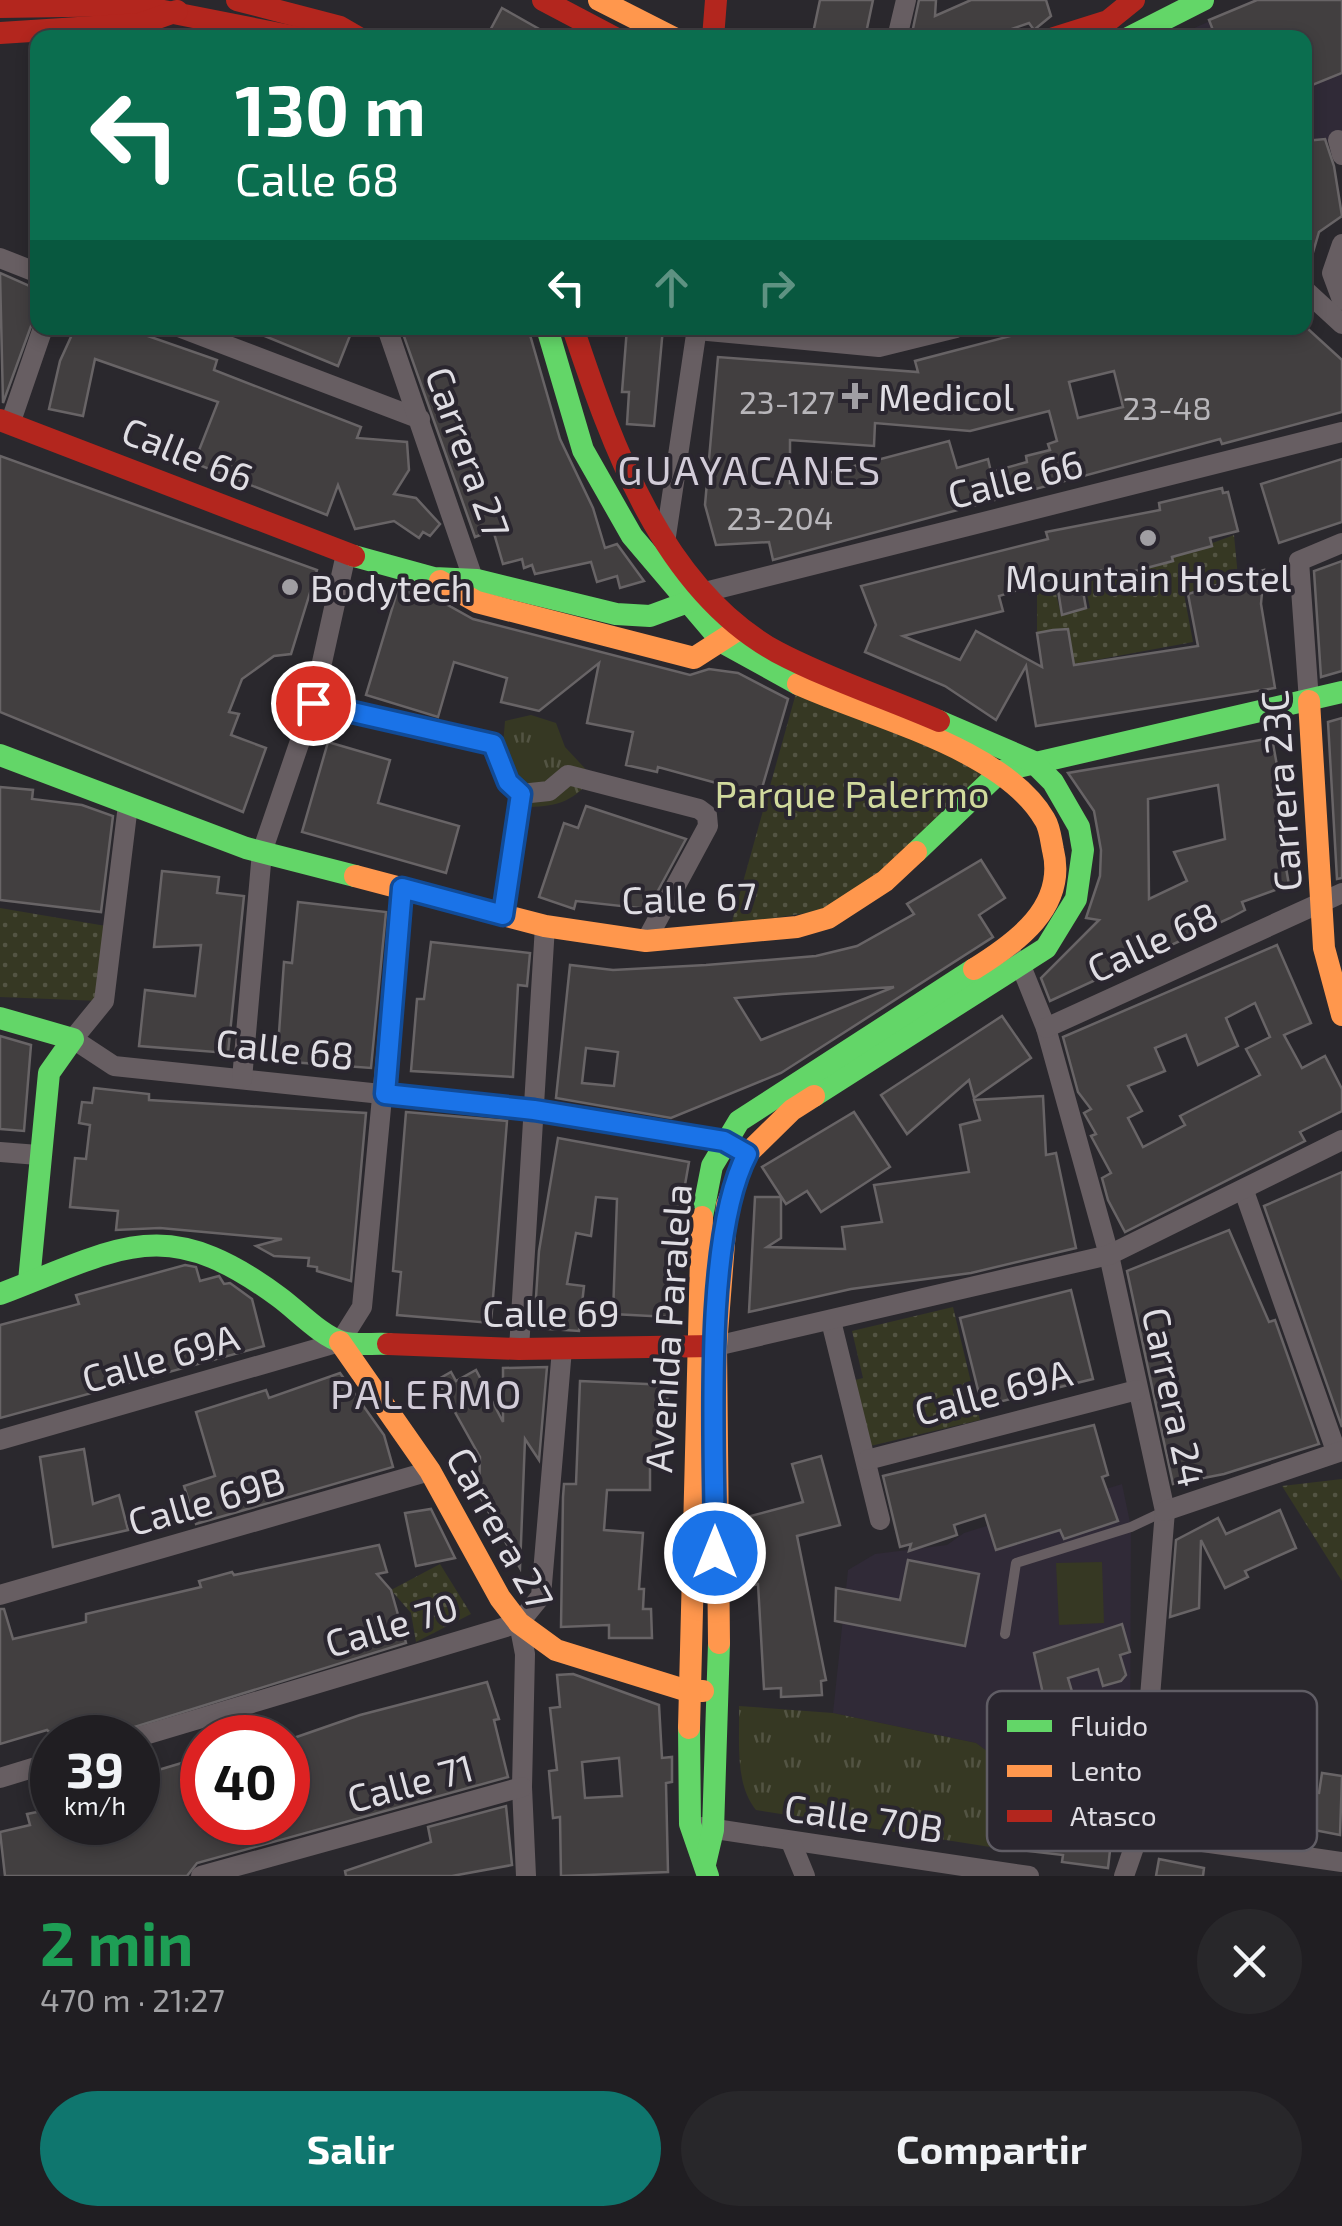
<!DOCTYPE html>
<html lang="es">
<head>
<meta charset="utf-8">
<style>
  :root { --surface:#201e22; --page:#28272a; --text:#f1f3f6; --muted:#a2a2a5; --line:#3d3c40; --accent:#0f766e }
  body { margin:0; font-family:"Exo 2",sans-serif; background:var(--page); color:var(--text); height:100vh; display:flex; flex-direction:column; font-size:38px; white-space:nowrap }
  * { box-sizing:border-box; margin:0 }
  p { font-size:32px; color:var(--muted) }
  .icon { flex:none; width:55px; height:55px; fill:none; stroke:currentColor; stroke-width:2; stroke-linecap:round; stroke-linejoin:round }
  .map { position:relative; height:1876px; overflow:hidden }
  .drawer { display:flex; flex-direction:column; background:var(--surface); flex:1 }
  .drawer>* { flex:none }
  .hud { position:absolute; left:30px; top:30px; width:1282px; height:305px; border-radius:20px; box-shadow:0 5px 15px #0003,0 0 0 2px var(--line); background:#0b6e4f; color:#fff; overflow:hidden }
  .speed { position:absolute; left:30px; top:1715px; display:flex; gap:20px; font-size:50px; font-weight:700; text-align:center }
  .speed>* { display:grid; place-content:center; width:130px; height:130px; border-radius:50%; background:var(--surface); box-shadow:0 5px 15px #0003,0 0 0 2px var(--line); line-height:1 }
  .speed small { font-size:25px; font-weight:400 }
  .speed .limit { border:15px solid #d22; background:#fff; color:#111 }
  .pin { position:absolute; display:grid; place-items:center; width:85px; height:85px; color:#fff; margin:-42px; border:5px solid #fff; border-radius:50%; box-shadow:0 2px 10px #0007 }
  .me { position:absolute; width:110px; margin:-55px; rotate:0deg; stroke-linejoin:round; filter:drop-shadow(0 0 8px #0008) }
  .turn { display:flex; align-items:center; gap:35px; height:210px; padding:0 40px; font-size:45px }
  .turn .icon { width:130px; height:130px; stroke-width:2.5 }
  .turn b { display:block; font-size:70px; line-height:85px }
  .lanes { display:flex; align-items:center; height:95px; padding:0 40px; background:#0003; justify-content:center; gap:50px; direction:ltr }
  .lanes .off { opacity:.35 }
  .round { display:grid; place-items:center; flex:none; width:105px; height:105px; border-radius:52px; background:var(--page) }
  .head { display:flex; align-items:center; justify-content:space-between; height:170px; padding:0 40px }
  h1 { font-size:60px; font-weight:700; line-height:75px; color:#1e9e55 }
  .action { display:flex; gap:20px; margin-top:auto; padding:20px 40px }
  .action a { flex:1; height:115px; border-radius:60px; background:var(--accent); color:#fff; font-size:40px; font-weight:700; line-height:115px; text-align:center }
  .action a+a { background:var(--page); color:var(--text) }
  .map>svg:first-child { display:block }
  .built { fill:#302a37 }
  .grass { fill:url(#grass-tufts) }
  .park { fill:url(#park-dots) }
  .garden { fill:#363823 }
  .building { fill:#423f40; stroke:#686466; stroke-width:2.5; fill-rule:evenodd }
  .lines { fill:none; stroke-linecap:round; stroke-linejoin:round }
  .lane { stroke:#675e62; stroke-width:10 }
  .street { stroke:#675e62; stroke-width:20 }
  .fast { stroke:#63d668; stroke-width:22 }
  .slow { stroke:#ff974d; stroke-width:22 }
  .jam { stroke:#b3261e; stroke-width:22 }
  .route-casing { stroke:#114b97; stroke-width:25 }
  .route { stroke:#1a73e8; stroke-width:18 }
  .poi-dot { fill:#a09ea3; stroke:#2a262f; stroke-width:4 }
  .labels { text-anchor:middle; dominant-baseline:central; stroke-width:8; stroke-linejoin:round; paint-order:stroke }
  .number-label { font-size:32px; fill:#b8b6ba }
  .poi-label { font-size:38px; fill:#dfdde3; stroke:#2a262f; text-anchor:start }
  .street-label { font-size:38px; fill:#dfdde3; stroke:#2a262f }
  .park-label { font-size:38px; fill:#d1da9d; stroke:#2a262f }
  .neighbourhood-label { font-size:40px; letter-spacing:2.5px; fill:#d2ccd8; stroke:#2a262f }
  .key { fill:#2a262f; stroke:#605d65; stroke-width:2.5 }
  .key-label { font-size:28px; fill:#dfdde3 }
</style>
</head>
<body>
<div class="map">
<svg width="1342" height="1876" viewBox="0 0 1342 1876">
  <defs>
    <pattern id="grass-tufts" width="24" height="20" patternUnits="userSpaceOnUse" patternTransform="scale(2.5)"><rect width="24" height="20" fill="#363823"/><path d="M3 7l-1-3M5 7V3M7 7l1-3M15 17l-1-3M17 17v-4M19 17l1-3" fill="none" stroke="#535443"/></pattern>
    <pattern id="park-dots" width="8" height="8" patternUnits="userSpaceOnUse" patternTransform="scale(2.5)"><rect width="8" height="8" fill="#363823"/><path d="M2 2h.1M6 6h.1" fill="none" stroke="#535443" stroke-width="1.8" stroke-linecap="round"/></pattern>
  </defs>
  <rect width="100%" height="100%" fill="#2a282d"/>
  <g class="built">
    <path d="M1257 0H1342V140L1305 141V38H1172Z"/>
    <path d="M1122 1484 1131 1527 1130 1779 1013 1770 976 1743 833 1713 848 1570 875 1554 947 1545 964 1533Z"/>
  </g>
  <g class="grass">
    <path d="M531 715 556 723 565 747 593 777C574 801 559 806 529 807 499 783 502 758 505 721Z"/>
    <path d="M739 1706 833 1713 976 1743 1013 1770 1003 1849 756 1810C734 1783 740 1740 739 1706Z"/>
  </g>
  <g class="park">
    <path d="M1234 535 1238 577 1184 594 1193 642 1074 664 1068 629 1037 633V593L1055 589 1061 615 1090 608 1084 580 1137 571Z"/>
    <path d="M800 679 1001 771 890 868 825 910 731 925Z"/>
    <path d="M0 908 106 926 100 1001 0 997Z"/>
    <path d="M953 1307 980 1420 862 1448 847 1382 863 1378 852 1331Z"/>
    <path d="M1342 1479V1581L1282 1486Z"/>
    <path d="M440 1564 471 1614 416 1642 411 1613 391 1590Z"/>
  </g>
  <path class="garden" d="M1102 1562 1104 1623 1059 1625 1056 1563Z"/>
  <g class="building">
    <path d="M820 0H873L865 38H812Z"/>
    <path d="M919 0H936L935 16 971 0H1046L1051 16 1034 30 1029 23 986 38H911Z"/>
    <path d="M1257 0H1342V73L1305 88V38H1216L1209 20Z"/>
    <path d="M502 8 555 38H486Z"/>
    <path d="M1325 139 1334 166 1342 216 1319 232 1309 266H1305V141Z"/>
    <path d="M0 273 32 287 34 318 3 403Z"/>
    <path d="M75 328H125L217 360 214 370 361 427 357 438 407 442 409 470 394 494 416 498 440 524 430 536 423 532 419 538 394 521 355 529 338 485 327 515 194 463 218 402 95 359 83 416 49 409 60 361Z"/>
    <path d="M245 328H353L338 366Z"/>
    <path d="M401 328H528L560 439 593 508 605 548 617 544 644 581 620 588 617 576 597 582 591 562 535 574 532 565 524 568 522 559 503 564 493 530 475 537Z"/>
    <path d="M627 328H663L654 426 627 424 629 392H622Z"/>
    <path d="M1041 328H1307L1342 360V412L1222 444 1220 439 773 560 769 542 716 545 705 505 718 357 918 372 915 361ZM1114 371 1123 407 1078 418 1069 382ZM1049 411 1057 441 1048 444 1050 450 1026 456 1027 462 991 472 988 459 957 468 949 441 790 483V440L874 446 875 423 970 431Z"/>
    <path d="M0 456 317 570 291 654 274 656 242 679 229 712 239 714 231 735 266 748 243 812 0 712Z"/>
    <path d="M1342 459V522L1279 543 1261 484Z"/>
    <path d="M1222 488 1223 493 1228 492 1238 531 1210 538 1212 546 1172 557 1173 561 1112 577 1110 569 1080 574 1086 608 1062 615 1056 578 999 596 1003 611 903 636 960 660 976 631 1042 667 1037 633 1053 630 1068 629 1074 665 1198 646 1188 594 1264 570 1261 604 1275 688 1036 726 1026 666 996 720 945 686 865 652 876 625 861 586 1048 539 1046 532 1160 510 1159 503Z"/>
    <path d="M1342 561V671L1321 677 1314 571Z"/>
    <path d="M398 589 444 603 473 619 690 675 709 669 738 673 788 699 760 795 658 767 657 772 626 765 633 732 587 723 599 663 539 711 501 702 507 678 454 662 438 717 366 695Z"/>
    <path d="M1342 718V878L1337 879 1328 722Z"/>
    <path d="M1272 738 1286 815 1277 816 1289 885 1242 902 1245 910 1230 918 1050 1001 1041 978 1099 920 1086 918 1100 876 1101 850 1094 811 1068 773ZM1218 785 1225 839 1174 852 1187 881 1149 899 1148 799Z"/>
    <path d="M328 742 390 760 378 803 459 826 446 873 302 832Z"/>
    <path d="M0 787 33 790 32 799 82 805 113 816 101 912 0 900Z"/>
    <path d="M586 806 686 839 648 909 576 901 574 909 539 897 564 823 578 828Z"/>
    <path d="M981 860 1005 898 979 915 993 937 781 1073 671 1118 556 1098 570 965 613 970 706 965 816 956 857 946 914 914 907 904ZM894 987 761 1040 735 998 782 994ZM586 1048 618 1052 614 1086 582 1083Z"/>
    <path d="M162 871 219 877 217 893 244 896 228 1053 139 1046 145 990 195 996 201 945 154 947Z"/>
    <path d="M298 902 386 912 371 1068 277 1061 284 962 292 963Z"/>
    <path d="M431 942 530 953 527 986 518 985 513 1077 411 1071 417 999H424Z"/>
    <path d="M1277 945 1311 1023 1284 1035 1302 1068 1325 1056 1342 1089V1111L1300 1132 1305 1141 1125 1232 1108 1200 1102 1178 1111 1173 1091 1136 1096 1134 1084 1113 1091 1109 1078 1092 1063 1037ZM1255 1003 1270 1037 1246 1049 1260 1075 1180 1116 1185 1125 1143 1147 1128 1118 1142 1111 1128 1086 1165 1071 1155 1048 1186 1035 1198 1065 1238 1046 1226 1018Z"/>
    <path d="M1002 1016 1031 1058 974 1098 969 1080 907 1134 881 1095Z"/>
    <path d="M0 1036 31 1045 24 1131 0 1129Z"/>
    <path d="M94 1088 149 1094V1100L366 1113 351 1281 317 1271V1267L308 1266 309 1258 274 1256 256 1246 282 1239 160 1228 116 1230 118 1211 70 1207 75 1158 86 1159 90 1125 79 1123 82 1102 92 1103Z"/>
    <path d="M1043 1096 1046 1155 1056 1153 1076 1248 971 1273 851 1289 749 1312 755 1197H781V1238L767 1247 845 1249 842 1227 882 1222 874 1185 969 1172 960 1125 980 1120 974 1100Z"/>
    <path d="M406 1112 507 1121 491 1323 397 1315 401 1272 393 1271Z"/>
    <path d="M854 1112 890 1167 821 1212 807 1191 786 1204 762 1167Z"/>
    <path d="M558 1138 689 1162 669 1276V1317L613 1314 617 1199 596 1197 591 1236 576 1233 567 1284 584 1286 579 1331 534 1328 539 1251Z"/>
    <path d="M1342 1172V1427L1264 1206Z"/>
    <path d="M1229 1230 1269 1322 1275 1320 1319 1444 1224 1474 1173 1484 1127 1271Z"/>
    <path d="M185 1265 196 1267 200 1281 219 1276 224 1284 230 1283 252 1299 264 1346 0 1418V1325L79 1304 76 1295Z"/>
    <path d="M1071 1290 1093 1379 982 1406 960 1318Z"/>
    <path d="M547 1367 539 1460 525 1439 520 1568 479 1495 480 1457 437 1380 451 1372 456 1381 476 1370 503 1422V1368Z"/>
    <path d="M340 1373 384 1435 393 1467 196 1524 184 1486 215 1476 196 1412 266 1390 269 1398Z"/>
    <path d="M580 1381 668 1385 664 1464 650 1463V1490H607L604 1530 643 1533 639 1589H644L643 1609H651L652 1638H609V1625L561 1627 563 1497 564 1484H576Z"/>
    <path d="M1094 1425 1108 1475 1102 1477 1118 1521 1064 1539 1060 1530 996 1550 985 1515 954 1525 957 1535 909 1551 911 1544 900 1547 883 1476Z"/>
    <path d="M84 1449 93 1504 119 1495 128 1530 53 1547 40 1457Z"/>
    <path d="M821 1456 840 1525 797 1536 826 1680 821 1681 822 1695 781 1697V1688L764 1689 758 1584 750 1586 736 1520 803 1502 792 1464Z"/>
    <path d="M431 1509 455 1558 416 1566 405 1513Z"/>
    <path d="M1280 1510 1296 1548 1245 1571 1248 1577 1225 1588 1201 1540 1199 1608 1170 1617 1176 1540 1218 1518 1226 1534Z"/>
    <path d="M379 1545 387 1572 377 1574 391 1590 406 1643 99 1738H56L47 1730 0 1744V1609H4L13 1639 86 1622V1614L201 1587 199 1581 232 1572 234 1575Z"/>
    <path d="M908 1560 979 1574 965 1646 835 1621 836 1588 900 1600Z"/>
    <path d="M1122 1624 1130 1652 1120 1655 1126 1675 1121 1681 1103 1686 1098 1669 1068 1678 1073 1695 1045 1703 1034 1653Z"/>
    <path d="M573 1674 659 1705 662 1758 672 1757V1782L666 1783 668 1872 561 1876 560 1817 553 1818 549 1771 557 1770 550 1708 560 1707 557 1675ZM619 1758 622 1796 585 1798 582 1762Z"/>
    <path d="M487 1682 499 1719 494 1720 508 1777 197 1863 187 1876H5L0 1832 30 1825 27 1814 52 1809V1822H138V1776L202 1757V1829L224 1822H288V1740L360 1715Z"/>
    <path d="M1051 1740 1101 1745 1098 1779 1118 1781 1108 1868 1062 1862 1063 1855 1012 1849 1019 1786 1046 1789Z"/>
    <path d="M1164 1754 1194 1757 1193 1773 1253 1787 1319 1793 1322 1773 1342 1776 1340 1835 1283 1824 1284 1820 1158 1809Z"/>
    <path d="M506 1806 512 1865 452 1876H346L345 1871 431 1842 428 1827Z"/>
    <path d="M1159 1859 1204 1868 1203 1876H1156Z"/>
  </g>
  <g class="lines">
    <path class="lane" d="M1005 1634 1016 1563 1131 1527 1165 1511"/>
    <g class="street">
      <path d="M897 38 906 0"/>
      <path d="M1338 140 1342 155"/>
      <path d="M1342 244 1332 273 1342 300"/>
      <path d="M0 258 38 273"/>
      <path d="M1305 290 1342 324"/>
      <path d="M181 328 420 419"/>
      <path d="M387 328 477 590"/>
      <path d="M697 330 879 347 956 328"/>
      <path d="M11 421 43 328"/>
      <path d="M666 536 697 328"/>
      <path d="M705 592 1342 432"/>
      <path d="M1309 701 1299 561 1342 543"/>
      <path d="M313 703 493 744 508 782 521 794 549 791 568 775 699 809 707 815 708 826 646 941"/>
      <path d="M128 805 104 1001 73 1039 114 1066 534 1110 724 1141 737 1148"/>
      <path d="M503 915 521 794"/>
      <path d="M1011 954 1021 966 1046 1028 1109 1255 1165 1511 1139 1833 1124 1876"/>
      <path d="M1046 1028 1342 893"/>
      <path d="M242 1079 262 852 313 703 346 554"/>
      <path d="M0 1152 38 1155"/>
      <path d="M1244 1191 1336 1451"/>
      <path d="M831 1321 880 1520"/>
      <path d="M716 1346 1109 1255 1342 1140"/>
      <path d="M519 1349 545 926"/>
      <path d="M0 1440 340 1342 362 1307 402 888"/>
      <path d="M867 1460 1137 1390"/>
      <path d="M1165 1511 1342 1451"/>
      <path d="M0 1595 430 1471"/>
      <path d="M519 1623 541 1596 562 1349"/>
      <path d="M519 1623 525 1654 522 1787 526 1876"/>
      <path d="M135 1738 519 1623"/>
      <path d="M0 1778 52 1762"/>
      <path d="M702 1827 1029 1876"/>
      <path d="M1139 1833 1342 1862"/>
      <path d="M791 1842 805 1876"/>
      <path d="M201 1876 522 1787"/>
    </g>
    <g class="fast">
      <path d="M1128 38 1203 0"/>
      <path d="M547 328 583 450 632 536 722 642 798 684"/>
      <path d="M354 556 434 578 477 580 616 614 650 616 688 602"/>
      <path d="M0 755 246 848 355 876"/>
      <path d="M916 852 1001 771 1342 692"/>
      <path d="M0 1018 73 1039 49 1073 29 1281"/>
      <path d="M814 1096 1046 948 1076 899 1083 850 1079 827 1053 782 1032 761 939 721"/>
      <path d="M702 1217 712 1166 739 1121 974 969"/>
      <path d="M0 1294C121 1248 164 1212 279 1297 297 1310 321 1336 342 1342 355 1346 374 1343 388 1344"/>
      <path d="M689 1728 690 1824 708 1876"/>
      <path d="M705 1864 713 1830 719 1643"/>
    </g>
    <g class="slow">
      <path d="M599 0 674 38"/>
      <path d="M440 581 477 602 694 658 736 631"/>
      <path d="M798 684C870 717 1004 748 1045 820 1050 828 1051 841 1053 850 1067 907 1016 943 974 969"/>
      <path d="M1309 701 1324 948 1342 1015"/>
      <path d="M355 876 545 926 646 941 797 927 828 918 885 881 916 852"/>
      <path d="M340 1342 430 1471 500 1598 519 1623 556 1650 688 1691H703"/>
      <path d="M719 1643 716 1346 727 1205 747 1154 792 1110 814 1096"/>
      <path d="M689 1728 702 1217"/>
    </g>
    <g class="jam">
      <path d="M237 0 340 27 359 38"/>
      <path d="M543 0 615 38"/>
      <path d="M0 7 133 5 300 38"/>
      <path d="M0 33 140 24 177 11"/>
      <path d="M713 38 716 0"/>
      <path d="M1054 38 1108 21 1134 0"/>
      <path d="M573 328C612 445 662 589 777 652 828 679 886 698 939 721"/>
      <path d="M0 420 354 556"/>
      <path d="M388 1344 519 1349 714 1346"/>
    </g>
  </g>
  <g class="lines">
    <defs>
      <path id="route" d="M313 703 493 744 508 782 521 794 503 915 402 888 385 1094 534 1110 724 1141 747 1154C702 1240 715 1451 715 1553"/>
    </defs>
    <use href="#route" class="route-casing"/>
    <use href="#route" class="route"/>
  </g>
  <g class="poi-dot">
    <path d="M850 381h10v10h10v10h-10v10h-10v-10h-10v-10h10z"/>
    <circle cx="1148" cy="538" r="10"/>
    <circle cx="290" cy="587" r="10"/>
  </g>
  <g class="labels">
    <g class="number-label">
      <text x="787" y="401">23-127</text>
      <text x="1167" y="407">23-48</text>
      <text x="780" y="517">23-204</text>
    </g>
    <g class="poi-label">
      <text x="878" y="396">Medicol</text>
      <text x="1148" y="577" text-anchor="middle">Mountain Hostel</text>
      <text x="310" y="587">Bodytech</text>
    </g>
    <g class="street-label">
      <text transform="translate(469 452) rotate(70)">Carrera 27</text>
      <text transform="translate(188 453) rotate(22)">Calle 66</text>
      <text transform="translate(1015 478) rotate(-14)">Calle 66</text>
      <text transform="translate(1280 791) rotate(-94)">Carrera 23C</text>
      <text transform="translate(689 897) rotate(-2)">Calle 67</text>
      <text transform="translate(1152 941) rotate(-25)">Calle 68</text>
      <text transform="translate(285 1048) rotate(6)">Calle 68</text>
      <text x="551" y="1312">Calle 69</text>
      <text transform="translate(667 1328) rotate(-86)">Avenida Paralela</text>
      <text transform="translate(160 1357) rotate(-16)">Calle 69A</text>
      <text transform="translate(993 1391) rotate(-15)">Calle 69A</text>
      <text transform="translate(1175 1397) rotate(78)">Carrera 24</text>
      <text transform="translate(206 1500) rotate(-16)">Calle 69B</text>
      <text transform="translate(501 1528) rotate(61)">Carrera 27</text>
      <text transform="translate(391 1624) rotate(-17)">Calle 70</text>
      <text transform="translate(410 1782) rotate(-15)">Calle 71</text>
      <text transform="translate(864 1817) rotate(8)">Calle 70B</text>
    </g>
    <g class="park-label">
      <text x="852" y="793">Parque Palermo</text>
    </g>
    <g class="neighbourhood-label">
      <text x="750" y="469">GUAYACANES</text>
      <text x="427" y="1393">PALERMO</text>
    </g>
  </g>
  <rect x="987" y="1691" width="330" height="160" rx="15" class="key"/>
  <rect x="1007" y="1720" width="45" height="12" fill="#63d668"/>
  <rect x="1007" y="1765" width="45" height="12" fill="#ff974d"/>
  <rect x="1007" y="1810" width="45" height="12" fill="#b3261e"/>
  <g class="key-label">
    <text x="1070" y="1736">Fluido</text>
    <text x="1070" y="1781">Lento</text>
    <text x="1070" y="1826">Atasco</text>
  </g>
</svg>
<div class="speed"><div>39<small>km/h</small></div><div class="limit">40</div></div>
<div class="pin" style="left:313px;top:703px;background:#d93025"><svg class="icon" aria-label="arrive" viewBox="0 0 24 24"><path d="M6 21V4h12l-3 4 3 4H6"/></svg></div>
<svg class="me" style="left:715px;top:1553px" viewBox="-20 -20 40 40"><circle r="17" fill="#1a73e8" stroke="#fff" stroke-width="3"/><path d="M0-11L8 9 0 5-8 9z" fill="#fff"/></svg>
<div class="hud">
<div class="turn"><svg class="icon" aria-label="left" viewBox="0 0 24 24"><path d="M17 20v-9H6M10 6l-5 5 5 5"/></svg><div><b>130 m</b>Calle 68</div></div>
<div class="lanes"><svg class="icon" aria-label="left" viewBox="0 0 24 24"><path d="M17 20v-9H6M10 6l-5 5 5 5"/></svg><svg class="icon off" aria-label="ahead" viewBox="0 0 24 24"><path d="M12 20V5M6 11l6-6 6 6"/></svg><svg class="icon off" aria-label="right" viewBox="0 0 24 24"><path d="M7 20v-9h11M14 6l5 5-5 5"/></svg></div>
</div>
</div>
<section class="drawer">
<div class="head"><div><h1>2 min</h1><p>470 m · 21:27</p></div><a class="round"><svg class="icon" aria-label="close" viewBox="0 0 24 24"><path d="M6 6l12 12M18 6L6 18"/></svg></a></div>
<div class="action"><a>Salir</a><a>Compartir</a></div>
</section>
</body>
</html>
